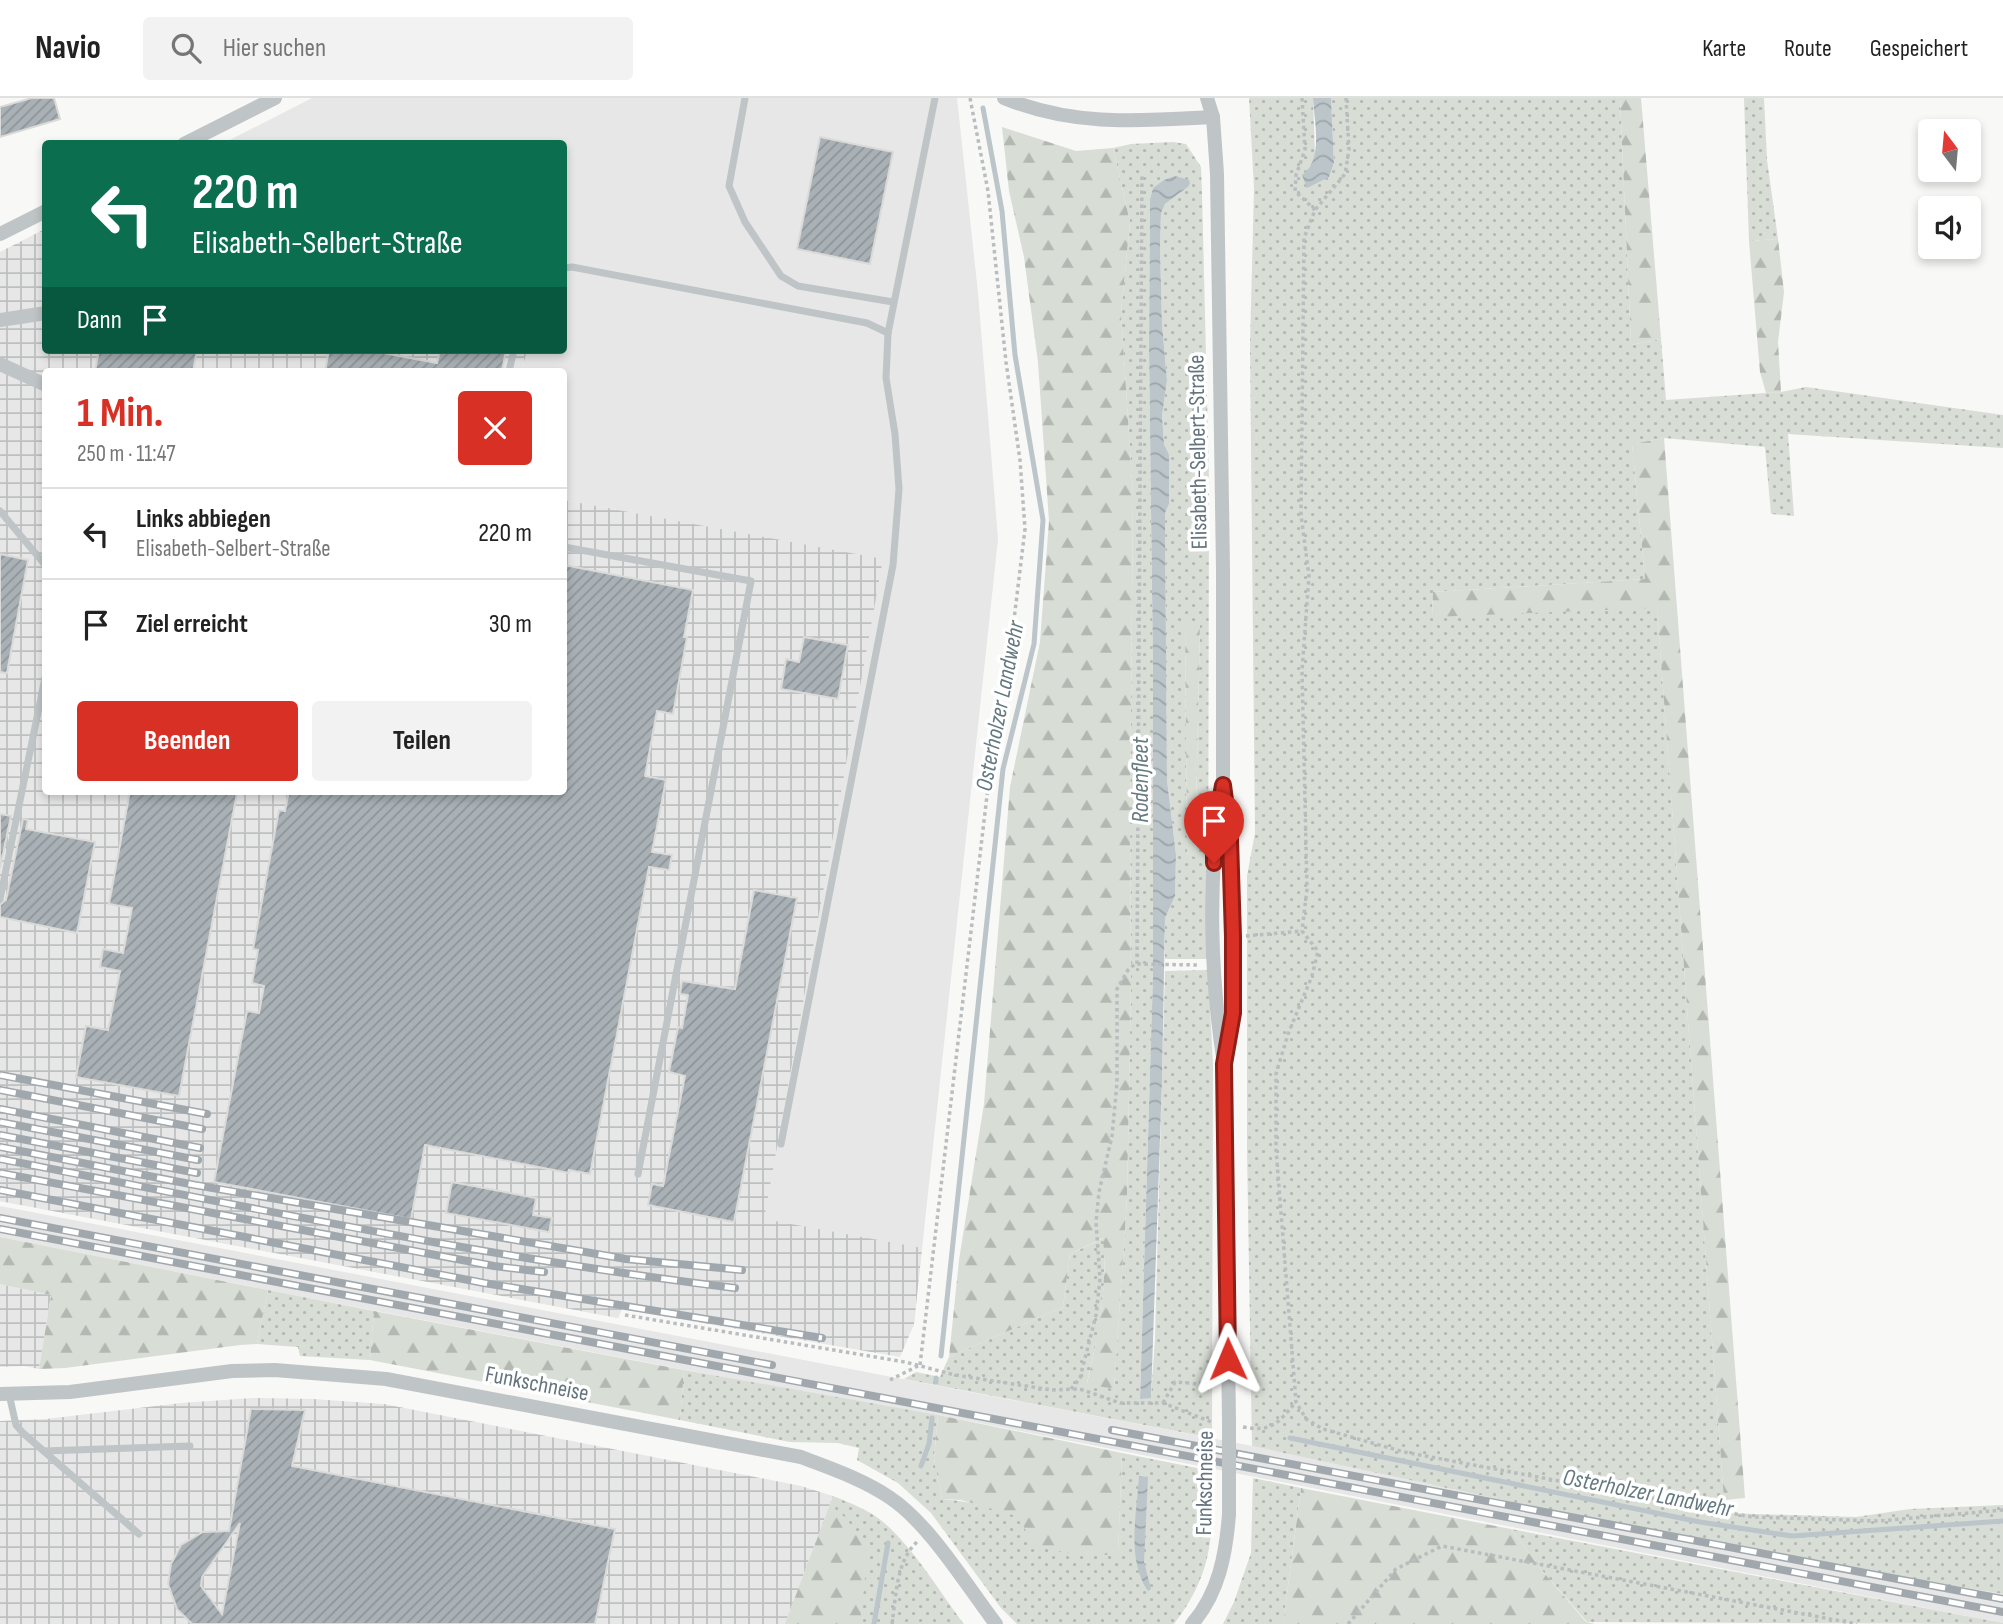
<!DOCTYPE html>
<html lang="de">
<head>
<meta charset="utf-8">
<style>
  :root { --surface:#fff; --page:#f2f2f2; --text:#222; --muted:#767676; --line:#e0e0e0; --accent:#d93025 }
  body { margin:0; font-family:"Sofia Sans Condensed",sans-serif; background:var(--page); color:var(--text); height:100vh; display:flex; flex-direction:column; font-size:26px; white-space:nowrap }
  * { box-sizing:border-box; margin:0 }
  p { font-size:23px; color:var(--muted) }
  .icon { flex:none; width:38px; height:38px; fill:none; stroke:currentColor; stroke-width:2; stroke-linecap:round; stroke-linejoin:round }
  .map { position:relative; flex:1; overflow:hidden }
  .panel { position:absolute; left:42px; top:270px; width:525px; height:427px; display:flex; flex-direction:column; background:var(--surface); border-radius:7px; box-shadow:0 4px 10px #0003 }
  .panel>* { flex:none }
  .top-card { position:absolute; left:42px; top:42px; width:525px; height:214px; border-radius:7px; box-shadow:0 4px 10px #0003; background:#0b6e4f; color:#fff; overflow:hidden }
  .needle { width:46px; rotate:344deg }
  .controls { position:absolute; left:1918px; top:21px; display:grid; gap:14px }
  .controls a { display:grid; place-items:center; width:63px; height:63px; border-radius:7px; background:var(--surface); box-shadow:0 4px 10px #0003; font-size:35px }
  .pin { position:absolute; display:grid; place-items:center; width:60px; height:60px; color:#fff; margin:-72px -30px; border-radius:50% 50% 50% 0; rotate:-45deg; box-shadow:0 0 7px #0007 }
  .pin .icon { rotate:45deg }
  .me { position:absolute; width:77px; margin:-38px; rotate:359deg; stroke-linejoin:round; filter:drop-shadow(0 0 5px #0008) }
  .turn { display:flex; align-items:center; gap:24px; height:147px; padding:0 35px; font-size:32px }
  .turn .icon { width:91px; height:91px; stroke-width:2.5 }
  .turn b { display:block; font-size:49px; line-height:60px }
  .then { display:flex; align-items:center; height:66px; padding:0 35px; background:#0003; gap:14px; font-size:26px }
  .round { display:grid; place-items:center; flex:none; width:74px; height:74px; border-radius:7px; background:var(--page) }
  .headline { display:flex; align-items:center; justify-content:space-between; height:119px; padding:0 35px }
  h1 { font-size:42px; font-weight:700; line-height:52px; color:var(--accent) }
  .cta { display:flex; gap:14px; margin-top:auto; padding:14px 35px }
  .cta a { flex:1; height:80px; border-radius:7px; background:var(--accent); color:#fff; font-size:28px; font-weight:700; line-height:80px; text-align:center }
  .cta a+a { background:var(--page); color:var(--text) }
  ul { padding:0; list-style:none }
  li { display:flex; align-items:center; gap:21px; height:91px; padding:0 35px; border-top:2px solid var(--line) }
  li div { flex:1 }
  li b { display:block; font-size:26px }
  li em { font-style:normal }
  header { display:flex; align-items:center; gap:42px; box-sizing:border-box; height:98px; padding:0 35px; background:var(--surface); border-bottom:2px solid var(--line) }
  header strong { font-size:33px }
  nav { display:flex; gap:38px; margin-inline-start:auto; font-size:24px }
  .search { width:490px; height:63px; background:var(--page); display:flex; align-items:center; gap:18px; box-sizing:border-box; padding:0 24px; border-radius:7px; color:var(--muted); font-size:26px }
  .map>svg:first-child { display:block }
  .built { fill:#e6e7e6 }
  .industrial { fill:url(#industrial-grid) }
  .green { fill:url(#green-dots); fill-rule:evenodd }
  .forest { fill:url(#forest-firs) }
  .water { fill:url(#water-waves) }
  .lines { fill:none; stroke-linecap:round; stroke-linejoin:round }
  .stream { stroke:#bbc5ca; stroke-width:5 }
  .building { fill:url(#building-hatch); stroke:#dadad8; stroke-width:2; fill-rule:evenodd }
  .path { stroke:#babdbf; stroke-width:3.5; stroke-dasharray:3.5 3.5; stroke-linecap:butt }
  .service { stroke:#bfc4c7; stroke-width:7 }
  .minor { stroke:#bfc4c7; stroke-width:14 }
  .rail-casing { stroke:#a1a8ad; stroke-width:8 }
  .rail { stroke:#fff; stroke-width:5; stroke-dasharray:16; stroke-linecap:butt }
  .minor-bridge { stroke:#bfc4c7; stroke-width:14 }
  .route-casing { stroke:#8d1f18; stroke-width:18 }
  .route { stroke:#d93025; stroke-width:12 }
  .labels { text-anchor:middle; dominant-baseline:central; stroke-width:7; stroke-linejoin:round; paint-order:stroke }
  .street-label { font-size:23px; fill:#65747e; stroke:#fff }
  .water-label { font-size:24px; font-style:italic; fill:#657980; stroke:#fff }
</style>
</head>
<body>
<header>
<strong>Navio</strong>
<div class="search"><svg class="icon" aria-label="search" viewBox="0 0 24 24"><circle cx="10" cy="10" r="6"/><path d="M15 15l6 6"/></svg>Hier suchen</div>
<nav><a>Karte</a><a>Route</a><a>Gespeichert</a></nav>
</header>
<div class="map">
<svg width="2003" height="1526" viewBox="0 0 2003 1526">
  <defs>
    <pattern id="industrial-grid" width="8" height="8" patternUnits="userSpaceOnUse" patternTransform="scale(1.75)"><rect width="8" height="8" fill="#e6e7e6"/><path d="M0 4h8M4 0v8" fill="none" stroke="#bec0c0"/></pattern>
    <pattern id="green-dots" width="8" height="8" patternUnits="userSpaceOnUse" patternTransform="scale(1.75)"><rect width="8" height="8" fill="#d8ddd5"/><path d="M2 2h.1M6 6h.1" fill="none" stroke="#b3b8b2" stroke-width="1.8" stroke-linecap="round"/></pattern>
    <pattern id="forest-firs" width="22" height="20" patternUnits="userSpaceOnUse" patternTransform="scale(1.75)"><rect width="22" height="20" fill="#d8ddd5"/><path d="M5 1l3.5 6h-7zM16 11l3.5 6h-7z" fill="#b3b8b2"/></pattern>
    <pattern id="water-waves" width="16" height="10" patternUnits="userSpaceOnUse" patternTransform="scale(1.75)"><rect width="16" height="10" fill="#bbc5ca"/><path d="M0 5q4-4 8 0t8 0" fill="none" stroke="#9ca5a9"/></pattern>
    <pattern id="building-hatch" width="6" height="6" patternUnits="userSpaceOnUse" patternTransform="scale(1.75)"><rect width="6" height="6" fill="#a9b1b6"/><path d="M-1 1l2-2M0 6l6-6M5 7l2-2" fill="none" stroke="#8d9599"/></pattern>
  </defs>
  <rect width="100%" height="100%" fill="#f8f8f6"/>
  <g class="built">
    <path d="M312 0H957L978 195 998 441 914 1226 901 1256 858 1251 622 1211 618 1220 0 1103V968L216 1014 883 462 564 402V350L567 331 564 330V273H522L527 252H564V46H222Z"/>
    <path d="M0 1108 1252 1348 1716 1448 2003 1496V1525L938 1317 806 1295 324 1203 0 1139Z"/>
  </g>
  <g class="industrial">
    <path d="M45 131 46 252H527L522 273H46V693H564V402L883 461 764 1121 922 1150 914 1226 900 1259 622 1211 618 1220 0 1103V154Z"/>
    <path d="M0 1186 51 1197 39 1271 24 1268 0 1269Z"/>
    <path d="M253 1300 313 1301 384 1306 801 1388 833 1398 785 1526H0V1323L46 1321 181 1305Z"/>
  </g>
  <g class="green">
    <path d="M1249 0H1313L1315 58 1310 72 1329 79 1334 65 1331 0H1620L1631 247 1661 241 1666 302 1781 294 1806 289 2003 317V350L1788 336 1794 418 1771 416 1765 349 1664 340 1632 346 1645 481 1433 494 1432 518 1657 509 1725 1415 1856 1419 1910 1411 2003 1407V1496L1716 1448 1252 1348 1247 1053V778L1255 735 1250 248 1254 90Z"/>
    <path d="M1744 0H1764L1767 62 1778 141 1749 143Z"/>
    <path d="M1173 44 1186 46 1201 69 1202 96 1209 381 1208 861H1165V820L1175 798 1176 757 1167 682 1165 415 1169 406V358L1164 346 1162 318 1167 282 1162 226 1160 148 1161 115 1165 106 1188 89 1153 90 1150 101 1149 249 1153 570V877L1140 1300H1151L1155 1239 1165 873 1208 872 1213 966 1212 1340 904 1281 916 1274 940 1279 949 1259 1063 1209 1070 1156 1104 1140V1187L1099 1231 1087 1285 1114 1290 1127 1101 1131 886 1130 718 1133 397 1121 215 1130 124 1113 50 1131 46ZM1200 526 1195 758V759L1187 755 1185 527Z"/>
    <path d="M268 1192 374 1213 370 1262 300 1258 298 1249 257 1246Z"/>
    <path d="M684 1272 938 1317 934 1361 942 1401C1003 1406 1061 1435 1118 1456L1122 1355 1212 1373C1213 1436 1214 1474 1174 1526H1017L1001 1510 931 1415 898 1385 857 1362 859 1350 838 1345 790 1344 680 1322Z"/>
    <path d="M1253 1380 1301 1390 1283 1526H1223L1234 1504 1251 1455Z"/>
    <path d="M833 1398C850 1405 867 1411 882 1423 913 1449 939 1493 964 1526H785Z"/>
    <path d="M1511 1431 2003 1525V1526L1587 1524 1540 1470Z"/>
  </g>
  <g class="forest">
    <path d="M1620 0H1641L1661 241 1631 247Z"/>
    <path d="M1002 29 1076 53 1113 50 1130 124 1121 215 1133 397 1130 718 1131 886 1127 1101 1114 1291 1087 1286C1098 1237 1108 1189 1103 1140L1070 1156 1063 1209 949 1259 959 1162 984 1006 1010 689 1040 544 1049 423 1038 264 1024 159 1009 93Z"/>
    <path d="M1778 141 1784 194 1778 244 1781 294 1766 295 1760 274 1749 143Z"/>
    <path d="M1664 340 1745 1400 1724 1402 1657 510 1432 519 1433 494 1645 481 1632 346Z"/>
    <path d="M1185 526H1200L1195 759 1187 755Z"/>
    <path d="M0 1139 268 1192 257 1246 240 1247 65 1270 39 1271 51 1197 0 1186Z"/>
    <path d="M374 1213 684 1272 680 1322 370 1262Z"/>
    <path d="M938 1317 1122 1355 1118 1457H1075L1031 1446 1020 1419 961 1402 942 1401 934 1361Z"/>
    <path d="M1301 1390 1511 1431 1540 1470 1586 1524 1595 1526H1283Z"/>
    <path d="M830 1407 847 1421 868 1455 860 1526H785Z"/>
  </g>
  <g class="water">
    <path d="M1313 0H1331L1334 65 1329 79 1307 90 1302 77C1324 63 1314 23 1313 0Z"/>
    <path d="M1175 78 1189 82 1190 85 1188 89 1165 106 1161 115 1160 148 1162 226 1167 282 1162 318 1164 346 1169 357V406L1165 415 1167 682 1176 757 1175 798 1165 820 1162 983 1151 1300 1140 1301 1153 877V570L1149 249 1150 101 1153 90 1164 82Z"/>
    <path d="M1139 1378 1148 1379 1144 1464 1151 1491 1148 1493C1126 1462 1137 1414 1139 1378Z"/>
  </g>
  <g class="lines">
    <g class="stream">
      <path d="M941 1258 1003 671 1034 546 1043 422 1015 257 1002 113 983 10"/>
      <path d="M936 1284V1280"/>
      <path d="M1290 1340 1700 1424 1792 1438 2003 1423"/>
      <path d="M921 1368 929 1346 932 1320"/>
      <path d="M874 1526 888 1445"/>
    </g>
  </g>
  <g class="building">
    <path d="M32 0H54L60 21 0 39V9Z"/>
    <path d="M820 39 893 54 870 166 797 151Z"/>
    <path d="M99 252H197L193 273H95Z"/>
    <path d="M329 252H383V255L437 265 440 252H506L502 273H325Z"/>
    <path d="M0 456 28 462 7 575 0 574Z"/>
    <path d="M564 467 693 492 684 539H687L673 616 657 613 645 678 666 682 652 754 672 757 669 772 649 769 590 1076 569 1072V1075L425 1047 411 1121 214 1084 247 913 259 915 264 888 252 885 258 852 253 851 279 712 285 713 289 693H564Z"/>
    <path d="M804 539 848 547 838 601 781 591 786 561 799 564Z"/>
    <path d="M130 693H225L237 695 179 998 76 979 86 928 108 932 120 873 100 869 103 851 123 855 132 810 109 806Z"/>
    <path d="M0 716 11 718 0 770Z"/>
    <path d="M23 721 28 722 26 731 95 744 77 835 0 819V807L6 802Z"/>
    <path d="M754 792 797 800 734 1124 648 1107 652 1086 663 1088 685 978 669 974 678 929 682 930 688 897 680 896 682 883 735 891Z"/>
    <path d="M452 1084 536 1100 533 1117 552 1120 549 1134 446 1115Z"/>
    <path d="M251 1311 305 1312 292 1368 615 1431 595 1526H192L177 1511 168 1486 171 1466 181 1447 203 1434 229 1433ZM240 1425 222 1516 201 1488 202 1479Z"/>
  </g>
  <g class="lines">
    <g class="path">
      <path d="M1302 0 1305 52 1296 77 1295 93 1315 112"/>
      <path d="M1346 0 1349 52 1345 76 1315 112 1304 140 1301 417 1309 478 1302 573 1307 791 1302 833 1318 853 1312 878 1288 936 1276 976V1051L1296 1304 1306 1321 1323 1331 1404 1354 1752 1419 1879 1423 2003 1412"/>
      <path d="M1246 838 1302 833"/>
      <path d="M1137 866 1142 78"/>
      <path d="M625 1217 905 1264 955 1277 1052 1292 1080 1291 1120 1305H1163L1214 1325"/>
      <path d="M920 1267 992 655 1012 538 1025 431 1020 362 1006 264 988 93 970 0"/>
      <path d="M890 1282 918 1268"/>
      <path d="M1071 1291 1080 1280 1096 1217 1100 1181 1096 1124 1099 1094 1112 1038 1117 985V891L1128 872 1135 866 1199 867"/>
      <path d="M1163 1305 1175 1284 1213 1287"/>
      <path d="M1243 1329C1272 1334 1277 1326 1296 1304"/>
      <path d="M892 1526C896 1499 896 1462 918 1443"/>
      <path d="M1348 1526 1396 1471 1442 1448 1857 1526"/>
    </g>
    <g class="service">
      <path d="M745 0 729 88 745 124 781 178 798 188 893 204"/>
      <path d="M564 170 572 169 867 225 888 235"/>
      <path d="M509 273 514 252"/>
      <path d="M0 413 46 468"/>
      <path d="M564 449 751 483 638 1076"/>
      <path d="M0 801 46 575"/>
      <path d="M781 1046 893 467 899 391 895 336 886 280 888 235 935 0"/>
      <path d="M9 1296 16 1327 23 1335 139 1436"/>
      <path d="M44 1353 190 1348"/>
    </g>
    <g class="minor">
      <path d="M1004 0C1074 29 1140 23 1213 19"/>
      <path d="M1207 0 1213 19 1217 76 1223 472V687L1230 741 1233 839V915L1224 966"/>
      <path d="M184 46 275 0"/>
      <path d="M0 136 46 113"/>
      <path d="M0 222 46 215"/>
      <path d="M0 266 46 287"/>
      <path d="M1221 701C1207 785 1211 883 1224 966L1229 1322"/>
      <path d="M0 1296 70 1294 232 1273 275 1272 386 1281 801 1359C832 1371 862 1381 889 1399 930 1426 966 1487 996 1526"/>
      <path d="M1192 1526C1219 1495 1226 1456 1229 1416"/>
    </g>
    <defs>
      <g id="rail">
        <path d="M0 977 207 1016"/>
        <path d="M0 992 202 1031"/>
        <path d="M0 1011 200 1050"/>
        <path d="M0 1024 198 1062"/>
        <path d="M0 1037 197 1075"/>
        <path d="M0 1049 195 1087 626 1161 742 1172"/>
        <path d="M0 1061C244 1108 488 1160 735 1190"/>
        <path d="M0 1075 494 1168 544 1174"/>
        <path d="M0 1092 484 1185 822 1240"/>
        <path d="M0 1120 772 1267"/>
        <path d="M0 1131 2003 1514"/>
        <path d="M1112 1332 2003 1501"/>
      </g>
    </defs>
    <use href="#rail" class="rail-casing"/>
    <use href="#rail" class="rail"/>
    <path class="minor-bridge" d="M1229 1322V1416"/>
  </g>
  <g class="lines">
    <defs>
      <path id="route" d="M1214 765V740L1223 687 1230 741 1233 839V915L1224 966 1228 1261"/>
    </defs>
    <use href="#route" class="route-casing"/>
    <use href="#route" class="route"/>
  </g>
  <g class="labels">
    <g class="street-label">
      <text transform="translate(1198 354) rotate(-91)">Elisabeth-Selbert-Straße</text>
      <text transform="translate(537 1286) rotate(11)">Funkschneise</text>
      <text transform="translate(1205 1385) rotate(-89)">Funkschneise</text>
    </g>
    <g class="water-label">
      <text transform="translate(1000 608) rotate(-79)">Osterholzer Landwehr</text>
      <text transform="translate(1140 682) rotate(-90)">Rodenfleet</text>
      <text transform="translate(1648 1395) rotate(11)">Osterholzer Landwehr</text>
    </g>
  </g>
</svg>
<div class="controls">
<a><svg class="needle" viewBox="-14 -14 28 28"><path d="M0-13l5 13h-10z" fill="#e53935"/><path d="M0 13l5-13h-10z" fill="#767676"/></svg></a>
<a><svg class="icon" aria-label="sound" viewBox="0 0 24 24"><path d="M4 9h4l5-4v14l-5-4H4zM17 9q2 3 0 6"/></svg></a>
</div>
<div class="pin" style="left:1214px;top:765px;background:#d93025"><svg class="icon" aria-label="arrive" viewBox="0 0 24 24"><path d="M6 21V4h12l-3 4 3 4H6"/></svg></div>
<svg class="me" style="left:1228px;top:1261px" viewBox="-20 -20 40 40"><path d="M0-17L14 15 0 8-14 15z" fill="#d93025" stroke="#fff" stroke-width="4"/></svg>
<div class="top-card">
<div class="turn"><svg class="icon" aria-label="left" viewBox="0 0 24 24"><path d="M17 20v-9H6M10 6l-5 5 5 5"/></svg><div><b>220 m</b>Elisabeth-Selbert-Straße</div></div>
<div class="then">Dann<svg class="icon" aria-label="arrive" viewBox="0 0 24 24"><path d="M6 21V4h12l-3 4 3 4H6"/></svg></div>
</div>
<section class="panel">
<div class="headline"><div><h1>1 Min.</h1><p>250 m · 11:47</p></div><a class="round" style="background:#d93025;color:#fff"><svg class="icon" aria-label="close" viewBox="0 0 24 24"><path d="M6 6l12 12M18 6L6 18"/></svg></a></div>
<ul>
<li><svg class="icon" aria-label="left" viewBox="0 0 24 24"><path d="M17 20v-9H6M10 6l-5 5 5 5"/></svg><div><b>Links abbiegen</b><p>Elisabeth-Selbert-Straße</p></div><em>220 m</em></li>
<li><svg class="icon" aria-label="arrive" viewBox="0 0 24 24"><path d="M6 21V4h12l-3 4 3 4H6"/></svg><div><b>Ziel erreicht</b></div><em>30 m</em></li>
</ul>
<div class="cta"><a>Beenden</a><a>Teilen</a></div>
</section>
</div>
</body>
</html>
